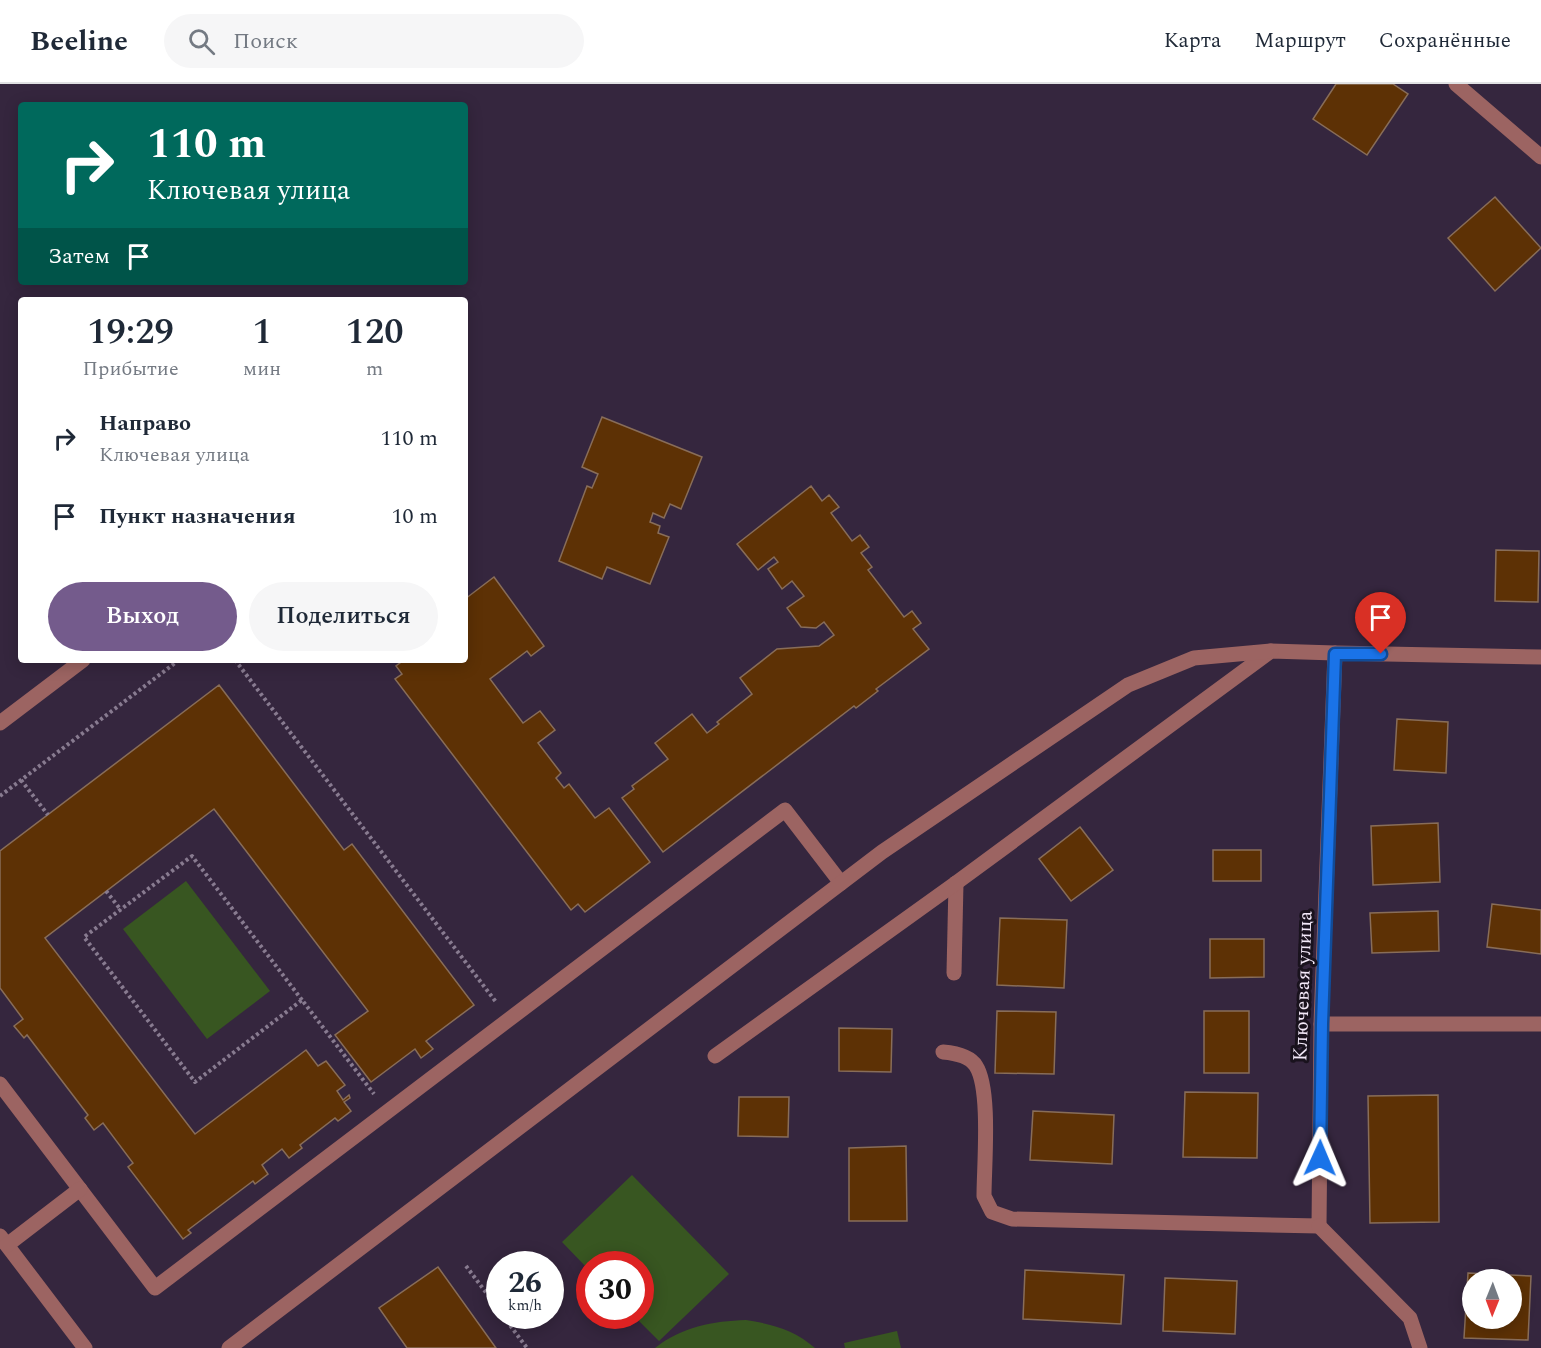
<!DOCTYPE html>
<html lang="ru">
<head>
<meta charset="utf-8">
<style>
  :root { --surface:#fff; --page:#f6f6f7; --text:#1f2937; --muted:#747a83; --line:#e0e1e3; --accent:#745b8c }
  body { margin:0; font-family:Spectral,serif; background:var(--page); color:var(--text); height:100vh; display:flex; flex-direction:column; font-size:22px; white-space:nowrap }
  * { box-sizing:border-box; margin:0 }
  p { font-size:20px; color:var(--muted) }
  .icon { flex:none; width:33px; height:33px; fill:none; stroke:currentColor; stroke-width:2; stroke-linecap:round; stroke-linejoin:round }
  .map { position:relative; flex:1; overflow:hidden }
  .sheet { position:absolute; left:18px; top:213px; width:450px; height:366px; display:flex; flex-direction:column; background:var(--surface); border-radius:6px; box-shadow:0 3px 15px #0003 }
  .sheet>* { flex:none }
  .banner { position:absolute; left:18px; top:18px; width:450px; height:183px; border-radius:6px; box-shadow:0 3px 15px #0003; background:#00695c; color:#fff; overflow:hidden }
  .needle { width:39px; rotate:181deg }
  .tools { position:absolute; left:1462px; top:1185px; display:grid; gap:12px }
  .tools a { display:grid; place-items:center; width:60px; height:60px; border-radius:50%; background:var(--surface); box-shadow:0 3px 15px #0003; font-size:30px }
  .speed { position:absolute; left:486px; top:1167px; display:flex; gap:12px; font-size:30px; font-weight:700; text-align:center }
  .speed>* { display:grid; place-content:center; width:78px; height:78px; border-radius:50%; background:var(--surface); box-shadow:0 3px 15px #0003; line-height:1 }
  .speed small { font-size:15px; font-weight:400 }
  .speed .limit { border:9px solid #d22; background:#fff; color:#111 }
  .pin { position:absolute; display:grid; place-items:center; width:51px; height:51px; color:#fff; margin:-62px -26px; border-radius:50% 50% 50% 0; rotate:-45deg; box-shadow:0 0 6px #0007 }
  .pin .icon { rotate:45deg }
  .me { position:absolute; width:66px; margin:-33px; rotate:1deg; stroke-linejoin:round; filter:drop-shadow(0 0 4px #0008) }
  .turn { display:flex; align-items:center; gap:21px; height:126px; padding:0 30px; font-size:27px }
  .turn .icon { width:78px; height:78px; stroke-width:2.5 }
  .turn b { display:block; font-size:42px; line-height:51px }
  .then { display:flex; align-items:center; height:57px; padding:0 30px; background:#0003; gap:12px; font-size:22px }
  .eta { display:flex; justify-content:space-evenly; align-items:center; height:102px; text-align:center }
  .eta b { font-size:36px; font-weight:600; line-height:42px }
  .primary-button { display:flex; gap:12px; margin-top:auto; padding:12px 30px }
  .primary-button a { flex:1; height:69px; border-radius:36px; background:var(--accent); color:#fff; font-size:24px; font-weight:600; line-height:69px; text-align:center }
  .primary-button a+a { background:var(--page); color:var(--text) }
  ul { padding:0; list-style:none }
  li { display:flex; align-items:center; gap:18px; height:78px; padding:0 30px }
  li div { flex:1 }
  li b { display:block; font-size:22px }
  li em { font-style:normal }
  header { display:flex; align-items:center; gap:36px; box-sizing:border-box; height:84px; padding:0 30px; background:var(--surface); border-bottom:2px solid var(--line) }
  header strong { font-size:28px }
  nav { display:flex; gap:33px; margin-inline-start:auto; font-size:21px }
  .search { width:420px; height:54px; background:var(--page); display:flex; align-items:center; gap:15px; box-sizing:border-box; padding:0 21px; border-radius:33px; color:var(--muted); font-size:22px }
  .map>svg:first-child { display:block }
  .green { fill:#385621 }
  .building { fill:#5d3105; stroke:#886d59; stroke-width:1.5; fill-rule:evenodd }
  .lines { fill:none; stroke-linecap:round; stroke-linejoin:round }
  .path { stroke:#887b90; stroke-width:4; stroke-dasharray:3 3; stroke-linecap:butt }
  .minor { stroke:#9c6462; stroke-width:15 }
  .route-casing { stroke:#114b97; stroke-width:15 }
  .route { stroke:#1a73e8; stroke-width:10 }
  .labels { text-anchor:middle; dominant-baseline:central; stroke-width:6; stroke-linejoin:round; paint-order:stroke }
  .street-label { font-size:20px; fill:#f3e9f9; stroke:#19121d }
</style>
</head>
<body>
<header>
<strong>Beeline</strong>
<div class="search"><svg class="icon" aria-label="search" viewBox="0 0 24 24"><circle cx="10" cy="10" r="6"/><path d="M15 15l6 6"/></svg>Поиск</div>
<nav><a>Карта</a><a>Маршрут</a><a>Сохранённые</a></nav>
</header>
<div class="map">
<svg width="1541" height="1264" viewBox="0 0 1541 1264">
  <rect width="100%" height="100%" fill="#35263e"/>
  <g class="green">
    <path d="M186 797 270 907 207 955 123 845Z"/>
    <path d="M632 1091 729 1190 659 1257 634 1232H640V1180H590L589 1186 562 1158Z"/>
    <path d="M746 1236C772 1240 795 1246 815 1264H655C681 1243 713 1237 746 1236Z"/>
    <path d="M897 1247 901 1264H845L844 1259Z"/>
  </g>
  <g class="building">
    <path d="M1336 0H1393L1408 10 1367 71 1313 35Z"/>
    <path d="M1495 113 1541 164 1495 207 1448 154Z"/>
    <path d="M602 333 702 373 681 425 670 420 664 434 653 429 650 438 660 442 658 449 669 453 650 500 607 483 602 495 559 477 587 402 592 404 598 390 582 383Z"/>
    <path d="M811 402 822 417 829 411 839 423 831 429 852 457 860 451 869 463 861 469 872 483 868 486 904 533 912 527 921 539 913 545 929 565 876 605 878 607 856 624 854 622 663 768 622 714 634 705 632 702 668 675 655 659 692 630 707 649 719 640 717 638 752 610 740 594 777 565 819 562 834 551 824 538 816 544 801 543 787 524 804 512 792 497 782 505 768 485 778 478 774 473 758 486 737 460Z"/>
    <path d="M1496 466 1539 467 1538 518 1495 517Z"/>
    <path d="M494 493 544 562 531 572 527 567 490 595 523 639 540 627 555 646 538 659 561 689 556 694 564 704 569 700 595 734 609 724 650 778 585 828 578 820 571 826 395 595 402 590 396 582 404 576H465V515Z"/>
    <path d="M219 601 344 766 352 760 474 921 426 957 433 965 421 974 415 965 371 998 335 951 368 927 214 725 45 854 195 1050 306 966 318 982 326 977 345 1001 337 1007 343 1016 349 1011 350 1014 344 1018 351 1027 338 1037 335 1034 300 1061 302 1064 289 1074 282 1065 262 1081 268 1090 255 1100 253 1097 188 1146 191 1149 183 1155 128 1083 133 1079 103 1039 94 1046 85 1034 88 1031 27 951 24 954 14 942 23 935 0 904V767Z"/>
    <path d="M1397 635 1448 638 1446 689 1394 686Z"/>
    <path d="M1438 739 1440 798 1373 801 1371 742Z"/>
    <path d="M1080 743 1113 786 1071 817 1039 775Z"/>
    <rect x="1213" y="766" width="48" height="31"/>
    <path d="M1492 820 1541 826V870L1487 863Z"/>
    <path d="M1438 827 1439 867 1372 869 1370 829Z"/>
    <path d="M1000 834 1067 836 1064 904 997 901Z"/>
    <path d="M1210 855H1264V893L1210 894Z"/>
    <path d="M997 927 1056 928 1054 990 995 989Z"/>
    <rect x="1204" y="927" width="45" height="62"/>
    <path d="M839 944 892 945 891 988 839 987Z"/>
    <path d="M1185 1008 1258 1009 1257 1074 1183 1073Z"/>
    <path d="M1438 1011 1439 1138 1370 1139 1368 1012Z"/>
    <path d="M739 1013H789L788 1053 738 1052Z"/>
    <path d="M1033 1027 1114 1031 1112 1080 1030 1076Z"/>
    <path d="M906 1062 907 1137H849V1064Z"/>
    <path d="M438 1183 496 1264H407L379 1224Z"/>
    <path d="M1025 1186 1124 1191 1121 1240 1023 1235Z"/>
    <path d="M1468 1189 1531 1192 1528 1256 1464 1254ZM1473 1196H1512V1234H1473Z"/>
    <path d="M1165 1194 1237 1197 1235 1250 1163 1247Z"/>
  </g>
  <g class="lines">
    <g class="path">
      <path d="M235 576 496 918"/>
      <path d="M21 696 48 731"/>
      <path d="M0 712 179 576"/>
      <path d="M106 807 121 826"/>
      <path d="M302 916 192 772 84 853 195 998 302 916 374 1010"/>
      <path d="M466 1182 500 1227"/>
      <path d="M503 1232 527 1264"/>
    </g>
    <g class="minor">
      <path d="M1456 0 1541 73"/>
      <path d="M0 639 83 576"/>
      <path d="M954 889 956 799"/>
      <path d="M1321 940H1541"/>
      <path d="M943 968C954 969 970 972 976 982 991 1005 984 1082 984 1112L992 1128 1012 1135 1319 1142 1321 940 1335 569 1541 573"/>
      <path d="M715 972 956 799 1271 567 1335 569"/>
      <path d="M0 1000 155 1204 785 726 841 799"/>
      <path d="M1319 1142 1410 1234 1420 1264"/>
      <path d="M0 1152 85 1264"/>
      <path d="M7 1161 80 1105"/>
      <path d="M229 1264 882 768 1128 601 1194 574 1271 567"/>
    </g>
  </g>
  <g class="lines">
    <defs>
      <path id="route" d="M1320 1074 1322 940 1335 570H1381"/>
    </defs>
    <use href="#route" class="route-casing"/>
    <use href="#route" class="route"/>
  </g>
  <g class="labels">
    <g class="street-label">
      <text transform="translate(1303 902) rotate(-88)">Ключевая улица</text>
    </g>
  </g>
</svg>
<div class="tools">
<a><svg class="needle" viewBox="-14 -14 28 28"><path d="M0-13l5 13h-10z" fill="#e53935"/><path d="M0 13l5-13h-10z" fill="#747a83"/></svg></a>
</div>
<div class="speed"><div>26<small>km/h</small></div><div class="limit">30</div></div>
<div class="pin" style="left:1381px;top:570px;background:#d93025"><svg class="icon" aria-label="arrive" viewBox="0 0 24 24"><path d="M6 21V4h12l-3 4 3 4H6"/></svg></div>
<svg class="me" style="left:1320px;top:1074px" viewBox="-20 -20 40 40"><path d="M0-17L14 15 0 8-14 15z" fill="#1a73e8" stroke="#fff" stroke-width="4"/></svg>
<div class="banner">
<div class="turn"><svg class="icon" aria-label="right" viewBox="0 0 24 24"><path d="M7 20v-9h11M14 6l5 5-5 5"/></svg><div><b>110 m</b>Ключевая улица</div></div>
<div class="then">Затем<svg class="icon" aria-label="arrive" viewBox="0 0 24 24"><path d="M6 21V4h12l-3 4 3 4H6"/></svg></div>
</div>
<section class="sheet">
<div class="eta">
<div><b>19:29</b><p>Прибытие</p></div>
<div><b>1</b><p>мин</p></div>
<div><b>120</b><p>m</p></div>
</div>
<ul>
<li><svg class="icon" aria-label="right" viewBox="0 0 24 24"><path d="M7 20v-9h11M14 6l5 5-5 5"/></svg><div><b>Направо</b><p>Ключевая улица</p></div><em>110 m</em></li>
<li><svg class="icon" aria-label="arrive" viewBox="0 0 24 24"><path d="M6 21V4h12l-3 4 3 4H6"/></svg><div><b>Пункт назначения</b></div><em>10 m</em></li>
</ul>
<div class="primary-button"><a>Выход</a><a>Поделиться</a></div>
</section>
</div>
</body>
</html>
